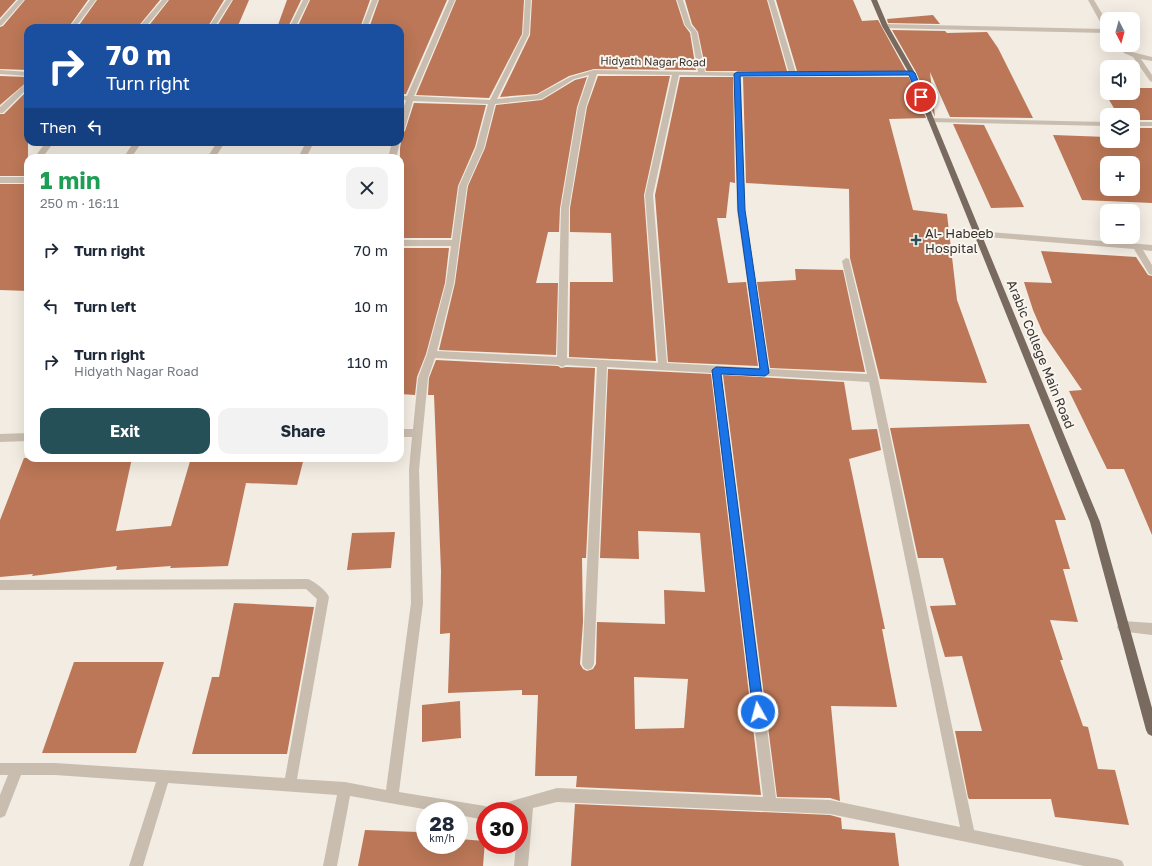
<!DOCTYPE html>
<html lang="en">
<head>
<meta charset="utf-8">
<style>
  :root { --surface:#fff; --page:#f2f2f3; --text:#1f2937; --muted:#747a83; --accent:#255057 }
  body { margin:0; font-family:"Golos Text",sans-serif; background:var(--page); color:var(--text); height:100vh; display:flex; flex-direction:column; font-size:15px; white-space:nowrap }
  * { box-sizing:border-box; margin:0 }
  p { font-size:13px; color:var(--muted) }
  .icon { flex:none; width:22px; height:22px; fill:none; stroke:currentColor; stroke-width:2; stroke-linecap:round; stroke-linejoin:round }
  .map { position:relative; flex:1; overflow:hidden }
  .sheet { position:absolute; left:24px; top:154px; width:380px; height:308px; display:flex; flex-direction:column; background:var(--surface); border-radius:12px; box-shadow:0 4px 16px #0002 }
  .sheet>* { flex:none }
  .guide { position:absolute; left:24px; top:24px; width:380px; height:122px; border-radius:12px; box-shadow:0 4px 16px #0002; background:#1a4fa0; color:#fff; overflow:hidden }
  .needle { width:26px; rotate:174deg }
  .buttons { position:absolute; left:1100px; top:12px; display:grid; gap:8px }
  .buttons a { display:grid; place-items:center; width:40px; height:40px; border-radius:8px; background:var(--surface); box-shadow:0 4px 16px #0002; font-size:20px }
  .speed { position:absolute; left:416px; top:802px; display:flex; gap:8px; font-size:20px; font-weight:700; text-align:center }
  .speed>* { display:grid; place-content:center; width:52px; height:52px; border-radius:50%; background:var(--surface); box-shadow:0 4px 16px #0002; line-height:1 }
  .speed small { font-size:10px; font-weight:400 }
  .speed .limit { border:6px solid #d22; background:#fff; color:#111 }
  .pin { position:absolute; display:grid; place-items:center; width:34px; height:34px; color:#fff; margin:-17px; border:2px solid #fff; border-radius:50%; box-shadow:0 1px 4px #0007 }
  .me { position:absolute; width:44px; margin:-22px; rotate:353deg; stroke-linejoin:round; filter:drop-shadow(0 0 3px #0008) }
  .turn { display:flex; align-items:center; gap:14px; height:84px; padding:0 16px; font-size:18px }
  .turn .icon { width:52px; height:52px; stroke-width:2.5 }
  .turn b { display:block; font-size:28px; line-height:34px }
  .then { display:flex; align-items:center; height:38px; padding:0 16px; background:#0003; gap:8px; font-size:15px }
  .round { display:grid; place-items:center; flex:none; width:42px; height:42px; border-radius:12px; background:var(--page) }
  .head { display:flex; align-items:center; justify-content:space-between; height:68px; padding:0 16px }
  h1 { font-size:24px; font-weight:700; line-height:30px; color:#1e9e55 }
  .primary-button { display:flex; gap:8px; margin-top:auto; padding:8px 16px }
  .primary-button a { flex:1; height:46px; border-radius:12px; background:var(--accent); color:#fff; font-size:16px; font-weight:700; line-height:46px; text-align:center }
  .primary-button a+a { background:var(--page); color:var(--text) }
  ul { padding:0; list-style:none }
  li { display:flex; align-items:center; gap:12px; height:56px; padding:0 16px }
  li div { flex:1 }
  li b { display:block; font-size:15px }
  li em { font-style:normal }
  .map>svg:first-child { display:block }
  .building { fill:#bb7757; fill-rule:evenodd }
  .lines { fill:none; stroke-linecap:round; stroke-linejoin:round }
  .minor { fill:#c9bdaf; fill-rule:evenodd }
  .major { fill:#796a5f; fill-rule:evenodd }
  .route { fill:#1a73e8; stroke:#114b97 }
  .poi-dot { fill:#255057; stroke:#f9f5ef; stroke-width:1.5 }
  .labels { text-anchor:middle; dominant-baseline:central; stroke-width:4; stroke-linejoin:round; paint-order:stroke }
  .far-street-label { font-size:11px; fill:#39312c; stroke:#f9f5ef }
  .poi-label { font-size:13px; fill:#39312c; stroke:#f9f5ef; text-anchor:start }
  .street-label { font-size:13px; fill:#39312c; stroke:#f9f5ef }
</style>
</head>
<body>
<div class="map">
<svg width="1152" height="866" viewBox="0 0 1152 866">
  <rect width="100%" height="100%" fill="#f2ece2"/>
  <g class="building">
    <path d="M0 0H16L0 18Z"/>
    <path d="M25 0H88L68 28H28V70L0 69V27L3 26Z"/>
    <path d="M97 0H160L137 28H77Z"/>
    <path d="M169 0H224L207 28H147Z"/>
    <path d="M233 0H249L237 28H216Z"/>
    <path d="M287 0H301L289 25H278Z"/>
    <path d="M310 0H370L360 28 298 26Z"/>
    <path d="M379 0H447L406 94H400V28H369Z"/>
    <path d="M456 0H524L522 34 489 98 416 95Z"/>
    <path d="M532 0H676L684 25 690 33 696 70 594 69 569 76 537 94 500 97 530 35Z"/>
    <path d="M685 0H767L787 71H706L698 32 692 24Z"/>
    <path d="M776 0H853L862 21 878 20 906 71H797Z"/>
    <path d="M933 15 940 24 888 23 887 19Z"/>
    <path d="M892 30 945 31 947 33 987 32 998 48 1033 118 950 117 930 72 935 117 916 72Z"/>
    <path d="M0 76 28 77V81L0 105Z"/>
    <path d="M598 76H670L644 195 656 361 569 357 570 282H613L611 233 570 232V208L587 107Z"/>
    <path d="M587 77 577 107 560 208 559 232H548L536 283H558L556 355 439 350 455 283 468 186 485 148 496 105 542 100 575 80Z"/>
    <path d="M680 77H733L735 183 730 182 726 218H717L728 283 746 282 758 366 668 362 655 195Z"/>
    <path d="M743 77H909L926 118 889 119 913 210 947 214 957 300 987 383 880 379 850 258 849 189 746 183Z"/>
    <path d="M1102 88H1107V93H1133V88H1152V120H1133V115H1118Z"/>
    <path d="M28 90V176H0V114H4Z"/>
    <path d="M414 103 486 105 475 147 458 186 451 238H400V148L401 142 400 134 405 131Z"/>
    <path d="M953 124 984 125 1024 207 991 208Z"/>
    <path d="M1133 128H1152V203L1082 200 1053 135 1107 137V141H1133ZM1107 163H1133V189H1107Z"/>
    <path d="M0 184H28V291L0 290Z"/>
    <path d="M400 248H449L445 283 426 354 417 377 415 395 400 394Z"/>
    <path d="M1041 251 1136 257 1148 275 1152 276V535L1124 469H1107L1069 391 1082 390 1043 333 1033 310 1024 282 1052 283Z"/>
    <path d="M795 269 843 270 865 372 770 368 757 282 796 280Z"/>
    <path d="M436 360 558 366 561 368 566 367 595 368 586 558H582L583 622 580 664 583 669 587 671 593 669 596 664 597 622 665 624 664 590 705 592 700 533 638 531 639 559 600 558 608 369 711 374 761 795 576 787 577 776H535L538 695H522V690L448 693 450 633 440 634 441 571 434 395H428L429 378ZM634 677 688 679 684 728 635 729Z"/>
    <path d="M723 375 844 382 852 430 877 429 881 450 849 459 885 629H882L897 707 831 706 840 801 830 798 777 797Z"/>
    <path d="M1029 424 1066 520H1055L1070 569H1063L1078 622 1050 620 1063 660H1060L1083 726 1088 727 1098 769 1115 770 1129 825 1055 817 1051 799H969L968 797 955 731H982L962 656 945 657 930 606 956 605 943 558H918L890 428Z"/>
    <path d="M24 458H132L116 531 171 526 191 458H304L297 485 246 483 228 566 170 568 171 566 116 570 117 566 32 576 33 574 0 577V520Z"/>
    <path d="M395 532 391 568 347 570 352 533Z"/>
    <path d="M234 603 314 607 287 754H192L212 677H219Z"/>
    <path d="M74 662H164L136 753H42Z"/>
    <path d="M460 701 461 738 422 742V705Z"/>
    <path d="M575 804 830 815 841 818 842 829 895 833 899 866H571Z"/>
    <path d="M365 830 418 832 417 836H425V845H459V839L485 841 483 866H358Z"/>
  </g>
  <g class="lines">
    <g class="minor">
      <path d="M18 0H24L2 25 0 26V20Z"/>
      <path d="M90 0H96L75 28H69Z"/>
      <path d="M162 0H168L145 28H138Z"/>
      <path d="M226 0H232L214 28H208Z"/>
      <path d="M303 0H309L295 28H289Z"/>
      <path d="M372 0H378L367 28H361Z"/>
      <path d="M449 0H455L414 96 490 100 523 34 525 0H531L529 34 497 99 537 95 570 77 594 70 698 72 691 32 685 25 677 0H683L691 25 697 32 705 72 789 73 768 0H774L796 73 914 72V74L912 75 741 76 745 211 769 369 867 374 842 261 846 258 849 259 878 378 974 830 1117 859 1122 861 1124 866H1084L830 814 557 802 533 808 528 866H514L516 845H519L520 812 492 811 494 806 557 788 763 797 712 373 607 367 594 664 592 668 588 670 584 668 582 664 597 367 566 365 562 367 558 365 435 358 428 378 419 470 423 603 399 792 485 806 490 808 491 811H485V820L459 815V811H435L350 796 337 866H323L337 795 168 783 143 866H129L156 782 55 775H21L5 816 0 818V795L8 775H0V763H55L285 778 317 599 306 589 0 590V580L308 579C315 582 326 590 329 597L297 779 345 782 386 790 411 603 409 470 412 437H400V429H413L418 378 427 354 446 283 451 246H400V240H452L459 186 476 148 488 104 413 101 404 131 400 133V119L406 100H400V96H407ZM597 74 672 75 645 195 658 363 567 358 569 208 586 107ZM589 75 578 107 561 208 557 357 437 351 454 283 467 186 484 148 495 104 542 99 574 79ZM679 75 734 76 737 211 760 368 667 363 653 195ZM721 373 869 382 960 827 830 800 776 798Z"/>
      <path d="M1088 0H1094L1107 22V33L885 28 882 26 885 24 1104 29Z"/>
      <path d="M1116 45H1123L1132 52 1152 57V61L1141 59 1152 75V82L1150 81 1133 57 1124 53Z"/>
      <path d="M0 70 28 72V76L0 74Z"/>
      <path d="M28 82V88L3 113H0V107L26 83Z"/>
      <path d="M928 118 1107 122V126L931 122 927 120Z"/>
      <rect x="1133" y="122" width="19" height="4"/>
      <path d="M46 142H54L42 158H34Z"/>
      <path d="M134 142H142L131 158H123Z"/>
      <path d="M217 142H225L215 158H207Z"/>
      <path d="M306 142H314L306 158H298Z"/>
      <path d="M392 142H400L396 158H388Z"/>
      <rect x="0" y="177" width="28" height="6"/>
      <path d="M977 231 1152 245V251L1143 250 1152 265V275L1149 274 1134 249 974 236 973 234 974 232Z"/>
      <path d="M28 433V441L0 442V434Z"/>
      <path d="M1123 621 1152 623V635L1119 631 1117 627 1119 623Z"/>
    </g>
    <path class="major" d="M871 0H877L888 26 915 73 1100 522 1152 708V736L1148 734 1146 730 1090 522 909 73 882 26Z"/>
  </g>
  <path class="route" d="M912 71 915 73 924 97V98L918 97 909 75 740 76 745 210 769 373 765 376 721 374 764 712 762 716 758 717 755 716 753 712 712 370 716 367 760 369 738 210 734 74 737 72Z"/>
  <path class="poi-dot" d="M914 234h4v4h4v4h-4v4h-4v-4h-4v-4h4z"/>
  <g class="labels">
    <g class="far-street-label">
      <text transform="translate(653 61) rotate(1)">Hidyath Nagar Road</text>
    </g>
    <g class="poi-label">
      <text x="925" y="233">Al- Habeeb<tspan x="925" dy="15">Hospital</tspan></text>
    </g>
    <g class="street-label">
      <text transform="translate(1041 354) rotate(68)">Arabic College Main Road</text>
    </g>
  </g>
</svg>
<div class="buttons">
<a><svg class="needle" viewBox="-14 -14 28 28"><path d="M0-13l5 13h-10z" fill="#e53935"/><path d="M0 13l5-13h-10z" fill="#747a83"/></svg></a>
<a><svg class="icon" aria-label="sound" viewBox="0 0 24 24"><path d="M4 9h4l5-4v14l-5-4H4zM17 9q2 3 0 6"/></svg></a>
<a><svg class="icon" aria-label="layers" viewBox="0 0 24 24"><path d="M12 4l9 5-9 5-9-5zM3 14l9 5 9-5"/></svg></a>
<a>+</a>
<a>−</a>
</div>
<div class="speed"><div>28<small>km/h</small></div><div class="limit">30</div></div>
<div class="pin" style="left:921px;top:97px;background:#d93025"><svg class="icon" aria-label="arrive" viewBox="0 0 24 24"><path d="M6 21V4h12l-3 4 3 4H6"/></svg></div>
<svg class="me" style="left:758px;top:712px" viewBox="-20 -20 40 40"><circle r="17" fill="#1a73e8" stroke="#fff" stroke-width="3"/><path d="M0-11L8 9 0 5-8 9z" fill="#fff"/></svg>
<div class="guide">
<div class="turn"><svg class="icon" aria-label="right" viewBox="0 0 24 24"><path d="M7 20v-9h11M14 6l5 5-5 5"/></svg><div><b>70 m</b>Turn right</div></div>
<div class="then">Then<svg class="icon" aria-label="left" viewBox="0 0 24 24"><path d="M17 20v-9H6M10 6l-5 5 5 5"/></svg></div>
</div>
<section class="sheet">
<div class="head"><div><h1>1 min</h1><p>250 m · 16:11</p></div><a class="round"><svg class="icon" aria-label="close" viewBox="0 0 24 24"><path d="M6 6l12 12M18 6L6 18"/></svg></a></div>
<ul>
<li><svg class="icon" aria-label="right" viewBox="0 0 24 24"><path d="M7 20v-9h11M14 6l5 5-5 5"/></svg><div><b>Turn right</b></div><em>70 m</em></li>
<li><svg class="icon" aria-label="left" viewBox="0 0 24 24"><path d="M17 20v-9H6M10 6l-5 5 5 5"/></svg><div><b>Turn left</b></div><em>10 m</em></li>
<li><svg class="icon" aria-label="right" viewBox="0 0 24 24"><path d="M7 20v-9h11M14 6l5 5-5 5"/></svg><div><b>Turn right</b><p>Hidyath Nagar Road</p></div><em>110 m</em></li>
</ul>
<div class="primary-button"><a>Exit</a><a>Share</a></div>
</section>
</div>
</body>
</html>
